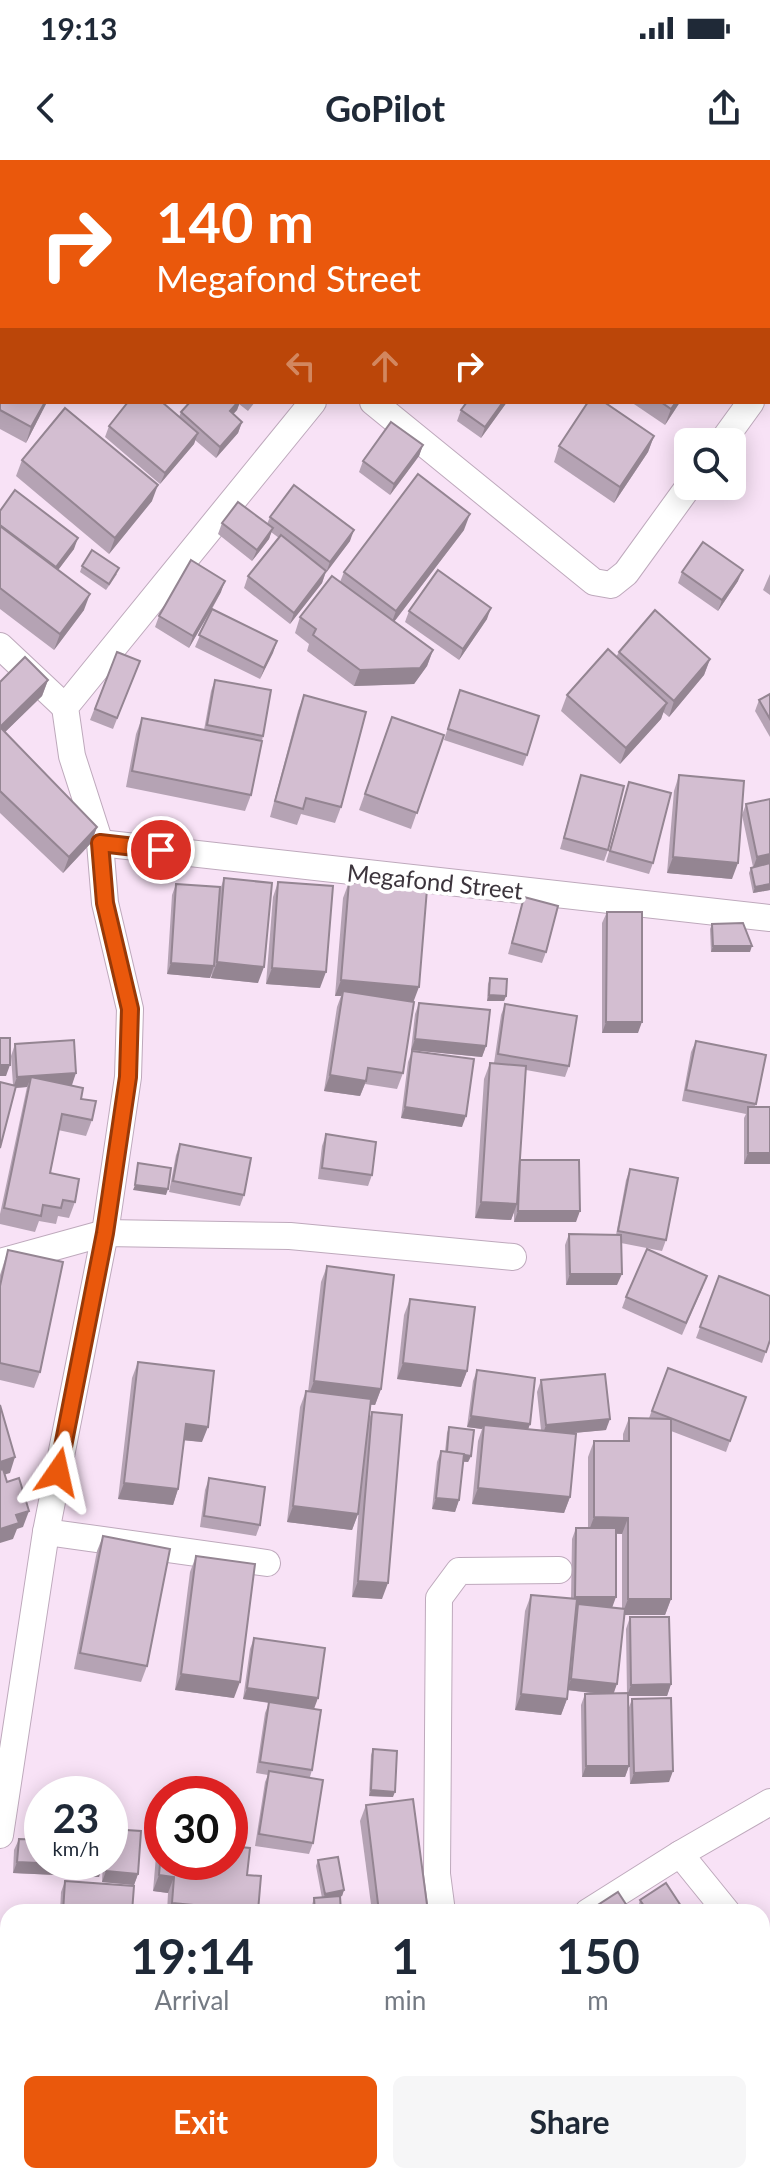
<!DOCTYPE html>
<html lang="en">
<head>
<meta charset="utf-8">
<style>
  :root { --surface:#fff; --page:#f6f6f7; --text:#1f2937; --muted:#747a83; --accent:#ea580c }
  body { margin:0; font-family:Lato,sans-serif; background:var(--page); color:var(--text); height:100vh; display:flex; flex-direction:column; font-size:30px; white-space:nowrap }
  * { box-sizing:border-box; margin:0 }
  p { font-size:26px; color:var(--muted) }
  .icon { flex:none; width:44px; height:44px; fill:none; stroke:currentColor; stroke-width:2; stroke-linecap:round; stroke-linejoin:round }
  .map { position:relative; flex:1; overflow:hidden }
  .details { position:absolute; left:0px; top:1744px; width:770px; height:280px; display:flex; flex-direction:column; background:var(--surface); border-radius:24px 24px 0 0; box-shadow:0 4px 20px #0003 }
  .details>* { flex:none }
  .top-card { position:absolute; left:0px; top:0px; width:770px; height:244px; box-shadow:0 4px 20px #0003; background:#ea580c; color:#fff; overflow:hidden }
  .buttons { position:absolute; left:674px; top:268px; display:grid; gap:16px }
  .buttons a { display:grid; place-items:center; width:72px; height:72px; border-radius:12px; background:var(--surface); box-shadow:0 4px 20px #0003; font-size:40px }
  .speed { position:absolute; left:24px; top:1616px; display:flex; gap:16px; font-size:40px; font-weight:700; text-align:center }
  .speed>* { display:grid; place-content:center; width:104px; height:104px; border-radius:50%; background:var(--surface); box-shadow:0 4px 20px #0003; line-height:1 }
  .speed small { font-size:20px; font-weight:400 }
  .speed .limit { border:12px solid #d22; background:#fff; color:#111 }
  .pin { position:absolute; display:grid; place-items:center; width:68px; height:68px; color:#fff; margin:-34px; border:4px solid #fff; border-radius:50%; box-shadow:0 2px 8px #0007 }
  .me { position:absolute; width:88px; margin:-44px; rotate:11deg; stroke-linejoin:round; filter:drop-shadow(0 0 6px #0008) }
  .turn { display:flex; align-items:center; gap:28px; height:168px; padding:0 24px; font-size:36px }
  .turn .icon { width:104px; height:104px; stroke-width:2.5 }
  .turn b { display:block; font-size:56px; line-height:68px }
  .lanes { display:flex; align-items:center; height:76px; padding:0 24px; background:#0003; justify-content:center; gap:40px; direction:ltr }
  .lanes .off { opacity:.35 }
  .eta { display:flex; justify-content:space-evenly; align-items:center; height:136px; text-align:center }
  .eta b { font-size:48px; font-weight:700; line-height:56px }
  .action { display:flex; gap:16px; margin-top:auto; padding:16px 24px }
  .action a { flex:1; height:92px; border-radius:12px; background:var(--accent); color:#fff; font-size:32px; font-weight:700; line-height:92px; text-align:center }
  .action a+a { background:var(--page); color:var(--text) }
  .status { display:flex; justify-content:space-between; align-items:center; height:56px; padding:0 40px; background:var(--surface); direction:ltr }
  .status svg { height:22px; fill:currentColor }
  header { display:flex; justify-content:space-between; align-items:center; height:104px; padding:0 24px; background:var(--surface); font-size:36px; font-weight:700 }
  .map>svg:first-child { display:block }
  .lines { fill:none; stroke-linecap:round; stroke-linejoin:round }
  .minor-casing { stroke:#bea9bc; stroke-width:28 }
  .minor { stroke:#fff; stroke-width:26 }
  .wall { fill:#b5a3b4; fill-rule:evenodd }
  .shaded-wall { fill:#948592 }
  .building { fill:#d3bed1; stroke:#948592; stroke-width:2 }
  .route-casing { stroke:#983908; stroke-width:20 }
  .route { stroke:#ea580c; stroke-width:14 }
  .labels { text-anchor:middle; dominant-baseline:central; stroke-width:8; stroke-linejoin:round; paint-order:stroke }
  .street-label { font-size:24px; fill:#3c343c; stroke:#fff }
</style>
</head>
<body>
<div class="status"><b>19:13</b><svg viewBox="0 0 49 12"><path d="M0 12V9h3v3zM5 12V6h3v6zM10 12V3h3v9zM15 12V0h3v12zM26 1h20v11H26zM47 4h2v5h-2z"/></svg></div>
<header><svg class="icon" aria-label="back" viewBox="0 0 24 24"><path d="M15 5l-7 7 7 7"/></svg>GoPilot<svg class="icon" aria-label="share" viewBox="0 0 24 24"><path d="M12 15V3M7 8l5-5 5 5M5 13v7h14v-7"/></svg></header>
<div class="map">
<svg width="770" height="2024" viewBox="0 0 770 2024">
  <rect width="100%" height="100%" fill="#f8e2f6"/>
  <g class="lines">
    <defs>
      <g id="minor">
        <path d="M63 2 65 0"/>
        <path d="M463 2 465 0"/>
        <path d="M0 57 2 55"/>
        <path d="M768 219 770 216"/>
        <path d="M373 242 594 422 611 425 626 413 689 326"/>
        <path d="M722 282 751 242"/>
        <path d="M0 486 65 547"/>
        <path d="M100 683 770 758"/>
        <path d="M0 1102 105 1073 290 1076 513 1097"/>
        <path d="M46 1372 267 1403"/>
        <path d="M0 1675 46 1372 105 1073 128 917 130 849 105 743 100 683 72 596 65 547 313 242"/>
        <path d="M680 1694 727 1752"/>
        <path d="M442 1752 437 1714 439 1438 459 1411 559 1410"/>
        <path d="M588 1752 680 1694 770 1642"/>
        <path d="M762 1795 770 1804"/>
        <path d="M454 2016 458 2024"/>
        <path d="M68 2024 87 2016"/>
      </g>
    </defs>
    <use href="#minor" class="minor-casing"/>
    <use href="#minor" class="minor"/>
  </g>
  <g class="wall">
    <path d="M0 99 2 100V165L0 163Z"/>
    <path d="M0 198 47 242 26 283 0 269Z"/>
    <path d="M190 242H255L248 251 239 244 237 250 233 254 242 262 238 273 216 298 195 280 194 284 160 324 105 277 109 266 179 257 181 252Z"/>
    <path d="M460 242H507L481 278 457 261 461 250 465 245Z"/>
    <path d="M631 242H680L665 265Z"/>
    <path d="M654 276 648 292 614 343 554 302 559 286Z"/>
    <path d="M423 285 419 296 390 335 359 312 363 301Z"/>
    <path d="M22 300 152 341 109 394 16 316Z"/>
    <path d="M0 351 74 389 58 410 84 450 54 490 0 449Z"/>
    <path d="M270 357 350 381 326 412 322 423 290 464 244 428 248 416 279 378 271 372 269 379 252 401 218 374 222 363 267 364Z"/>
    <path d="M464 370 394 462 433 490 427 506 414 524 354 526 307 491 309 484 295 473 300 457 340 422 344 412Z"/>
    <path d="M82 406 117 414 106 430 80 412Z"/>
    <path d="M682 412 738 421 718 451 678 423Z"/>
    <path d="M770 414V435L763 430Z"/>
    <path d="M221 432 212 449 277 481 260 519 195 487 211 450 189 488 155 467 159 456Z"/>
    <path d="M409 451 487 459 459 500 405 462Z"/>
    <path d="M117 492 140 501 113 569 90 560Z"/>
    <path d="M619 492 710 499 704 515 669 557 663 552 661 559 620 604 561 551 567 535 616 497Z"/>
    <path d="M48 520 42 536 5 572 97 667 91 683 63 713 0 653V522Z"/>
    <path d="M215 520 263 576 251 635 245 651 126 627 136 574 142 558 204 570 211 531Z"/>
    <path d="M770 534V577L755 551 759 540Z"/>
    <path d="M304 535 341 647 335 663 301 654 297 665 270 657 298 551Z"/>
    <path d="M456 542 527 595 523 606 444 580Z"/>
    <path d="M392 557 444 575 411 669 359 650Z"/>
    <path d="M581 615 608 690 604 701 560 689Z"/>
    <path d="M679 615 732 719 667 713 674 631Z"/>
    <path d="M629 622 653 703 649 714 606 702Z"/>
    <path d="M770 639V730L753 733 749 713 751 708 753 707 742 655 746 644Z"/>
    <path d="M224 718 258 823 211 818 212 813 210 818 167 814 172 735 176 724 220 730Z"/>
    <path d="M278 722 320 828 266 824 273 737Z"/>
    <path d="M349 722 413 842 403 913 397 929 365 924 360 936 324 931 337 847 341 836H335L343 738Z"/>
    <path d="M524 737 546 792 542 803 508 794Z"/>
    <path d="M607 752 638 873H602V763Z"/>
    <path d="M712 764 750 792H711L710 769Z"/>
    <path d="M490 818 506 836 504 841H487L488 824Z"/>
    <path d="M419 843 486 886 482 897 411 890 415 854Z"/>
    <path d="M505 844 569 906 565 917 526 910 520 1000 576 1062H514V1052L511 1060 475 1058 484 919 490 903H494L501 855Z"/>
    <path d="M696 881 766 895 755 947H770V1004H744V958L746 954 682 941 691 892Z"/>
    <path d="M15 884 72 925H68L81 939 92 960 86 976 58 970 50 1013 75 1042 69 1058 58 1056 56 1064 39 1061 35 1072 0 1064V1054L27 927 16 928 13 925 11 896Z"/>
    <path d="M412 891 462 967 401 958 408 902Z"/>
    <path d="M326 974 372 1015 368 1026 318 1019 322 986Z"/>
    <path d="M180 984 244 1035 240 1046 169 1032 176 995Z"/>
    <path d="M630 1009 666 1080 662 1091 621 1083 617 1125H566L565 1085 569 1074 616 1075 626 1020Z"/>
    <path d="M8 1090 40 1212 34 1228 0 1220V1115Z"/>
    <path d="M327 1106 381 1229 375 1245H371L369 1259 372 1252 382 1439 352 1437 360 1333 358 1354 352 1370 287 1362 300 1247 306 1231 308 1232 321 1122Z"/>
    <path d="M719 1116 770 1180 762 1203 696 1178Z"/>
    <path d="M703 1127 682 1175 622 1148 626 1137Z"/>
    <path d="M410 1139 467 1211 461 1227 397 1219 404 1155Z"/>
    <path d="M138 1202 202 1282 184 1280 178 1329 173 1345 118 1339 132 1218Z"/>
    <path d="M668 1208 746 1237 726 1292 671 1271V1439L665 1455H624L614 1533H627L626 1469 630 1457 671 1524 667 1536H628V1550L632 1539 669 1622 630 1624 628 1559 629 1606 625 1617H582L581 1545 585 1534H598L568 1530 567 1539 561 1555 515 1550 525 1451 531 1435 571 1439 572 1379 576 1368H588V1297L594 1281H623V1274L629 1258H649ZM616 1373 622 1374V1449L612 1447Z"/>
    <path d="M477 1210 530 1264 528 1269 541 1270 537 1232 541 1220 606 1270 572 1273 570 1337 564 1353 472 1344 478 1281 482 1269 467 1267 473 1221Z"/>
    <path d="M449 1267 471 1296 468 1302H463L459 1340 455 1352 432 1349 437 1302 441 1291 445 1292 447 1273Z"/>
    <path d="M209 1318 260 1365 256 1376 200 1367 205 1330Z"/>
    <path d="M103 1376 147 1506 141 1522 74 1509 97 1391Z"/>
    <path d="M196 1396 234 1538 175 1530 190 1412Z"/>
    <path d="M254 1478 314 1548 312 1610 310 1617 313 1683 309 1694 255 1686 265 1622 268 1615 256 1613 265 1553 269 1543 243 1539 250 1489Z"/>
    <path d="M373 1589 393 1637 369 1636 371 1595Z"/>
    <path d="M366 1645 428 1752H372L360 1661Z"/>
    <path d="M19 1679 99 1717 13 1713 14 1690Z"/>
    <path d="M162 1680 247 1715 258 1752H167L168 1733 153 1731 156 1696Z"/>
    <path d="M318 1700 344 1730 342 1736 340 1737 341 1752H310L314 1738H322L316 1706Z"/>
    <path d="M103 1702H110L138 1714 134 1725 102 1722Z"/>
    <path d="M65 1721 132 1752H60L61 1732Z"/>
    <path d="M640 1740 685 1752H637Z"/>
    <path d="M770 1897V1932L762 1919V1902Z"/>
    <path d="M194 2016H408L412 2024H199Z"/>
    <path d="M632 2016H662L649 2024H637Z"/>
    <path d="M693 2016H762L770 2024H698Z"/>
  </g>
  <g class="shaded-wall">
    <path d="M45 242H47L26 283 31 267Z"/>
    <path d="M238 242H240L237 250 226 262 230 251Z"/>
    <path d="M503 242H507L481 278 485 267Z"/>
    <path d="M676 242H680L665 265 671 249Z"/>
    <path d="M242 262 238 273 216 298 220 287Z"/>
    <path d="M198 273 194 284 160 324 165 313Z"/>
    <path d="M654 276 648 292 614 343 620 327Z"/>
    <path d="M423 285 419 296 390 335 394 324Z"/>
    <path d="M158 325 152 341 109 394 115 378Z"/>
    <path d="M470 354 464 370 390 467 396 451Z"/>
    <path d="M273 368 269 379 252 401 257 390Z"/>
    <path d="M354 370 350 381 326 413 330 402Z"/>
    <path d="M78 378 74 389 52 418 56 407Z"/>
    <path d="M743 410 738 421 718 451 722 440Z"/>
    <path d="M326 411 322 423 290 464 294 453Z"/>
    <path d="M225 421 221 432 189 488 193 476Z"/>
    <path d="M90 434 84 450 54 490 60 474Z"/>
    <path d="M491 448 487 459 459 500 463 489Z"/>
    <path d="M277 481 273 493 260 519 264 508Z"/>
    <path d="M433 490 427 506 414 524 354 526 360 510Z"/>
    <path d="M710 499 704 515 669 557 674 541Z"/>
    <path d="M48 520 42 536 0 577V567Z"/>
    <path d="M667 543 661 559 620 604 626 588Z"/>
    <path d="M97 667 91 683 63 713 69 697Z"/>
    <path d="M770 694V705L753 708 757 697Z"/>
    <path d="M673 697 738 703 732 719 667 713Z"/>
    <path d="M770 724V730L753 733 755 727Z"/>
    <path d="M713 786H752L750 792H711Z"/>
    <path d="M217 802 264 807 258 823 211 818Z"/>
    <path d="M171 803 214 806 210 818 167 814Z"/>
    <path d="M272 808 326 812 320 828 266 824Z"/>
    <path d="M341 820 419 827 413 843 343 831 341 836H335Z"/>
    <path d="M489 835 506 836 504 841H487Z"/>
    <path d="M606 862H642L638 873H602Z"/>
    <path d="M415 879 486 886 482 897 411 890Z"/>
    <path d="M0 905H10L6 916H0Z"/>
    <path d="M76 913 72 925 29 927 31 917 27 927 13 928 17 917Z"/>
    <path d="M330 915 366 921 360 936 324 931Z"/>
    <path d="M405 947 466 956 462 967 401 958Z"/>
    <path d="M748 993H770V1004H744Z"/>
    <path d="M135 1025 168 1029 166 1035 133 1030Z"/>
    <path d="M481 1042 517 1044 511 1060 475 1058Z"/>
    <path d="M518 1051H580L576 1062H514Z"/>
    <path d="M570 1114H622L617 1125H566Z"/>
    <path d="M403 1203 467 1211 461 1227 397 1219Z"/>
    <path d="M314 1221 381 1229 375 1245 308 1237Z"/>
    <path d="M471 1256 530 1264 526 1275 484 1265 482 1269 467 1267Z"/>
    <path d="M610 1259 606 1270 542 1276 546 1265Z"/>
    <path d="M186 1264 208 1267 202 1282 181 1280Z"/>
    <path d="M446 1294 471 1296 468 1302 444 1299Z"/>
    <path d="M15 1297 10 1313 0 1316V1302Z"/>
    <path d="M124 1323 178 1329 173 1345 118 1339Z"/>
    <path d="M478 1328 570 1337 564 1353 472 1344Z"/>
    <path d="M436 1338 459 1340 455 1352 432 1349Z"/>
    <path d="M293 1346 358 1354 352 1370 287 1362Z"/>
    <path d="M29 1351 23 1367 17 1369 13 1379 0 1383V1369L16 1355Z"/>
    <path d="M594 1357 628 1358 622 1374 588 1373Z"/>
    <path d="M358 1421 388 1423 382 1439 352 1437Z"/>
    <path d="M575 1437H616L612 1448 578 1444 577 1448H571Z"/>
    <path d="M628 1439H671L665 1455H622Z"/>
    <path d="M181 1514 240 1522 234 1538 175 1530Z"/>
    <path d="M571 1519 617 1524 613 1535 567 1530Z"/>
    <path d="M671 1524 667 1536H627L631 1525Z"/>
    <path d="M247 1528 318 1538 314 1549 243 1539Z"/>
    <path d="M521 1534 567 1539 561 1555 515 1550Z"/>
    <path d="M586 1606H629L625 1617H582Z"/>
    <path d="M673 1611 669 1622 630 1624 634 1613Z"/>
    <path d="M371 1630 395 1632 393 1637 369 1636Z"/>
    <path d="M17 1702 103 1706 99 1717 13 1713Z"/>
    <path d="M106 1711 138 1714 134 1725 102 1722Z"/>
    <path d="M159 1715 174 1717 168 1733 153 1731Z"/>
    <path d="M344 1730 342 1736 323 1740 325 1734Z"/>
    <path d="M172 1743 258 1751 169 1752Z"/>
    <path d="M770 1883V1895L762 1901V1889Z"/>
    <path d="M649 2016H662L649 2024H643L645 2019Z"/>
  </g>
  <g class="building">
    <path d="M0 0H11L9 2H2V8L0 9Z"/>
    <path d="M216 0H241L244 2H215Z"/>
    <path d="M497 0H543L546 2H496Z"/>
    <path d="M552 0H579L578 2H555Z"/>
    <path d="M585 0H659L662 2H584Z"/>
    <path d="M763 0H770V61L768 60V2H762Z"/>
    <path d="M768 70 770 71V119L768 122Z"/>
    <path d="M0 99 2 100V121L0 124Z"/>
    <path d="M2 121V145L0 143V124Z"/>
    <path d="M0 198 2 199V242H45L31 267 0 250Z"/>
    <path d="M128 242H162L198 273 165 313 109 266Z"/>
    <path d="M190 242H238L230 251 242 262 220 287 181 252Z"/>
    <path d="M467 242H503L485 267 461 250Z"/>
    <path d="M588 242H604L654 276 620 327 559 286Z"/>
    <path d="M661 242H676L671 249Z"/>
    <path d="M65 248 158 325 115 378 22 300Z"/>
    <path d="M391 262 423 285 394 324 363 301Z"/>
    <path d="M418 314 470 354 396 451 344 412Z"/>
    <path d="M294 325 354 370 330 402 270 357Z"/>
    <path d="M15 330 78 378 56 407 0 365V351Z"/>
    <path d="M238 342 273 368 257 390 222 363Z"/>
    <path d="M0 366 90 434 60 474 0 428Z"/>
    <path d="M281 375 326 411 294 453 248 416Z"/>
    <path d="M703 382 743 410 722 440 682 412Z"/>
    <path d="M92 390 119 408 109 424 82 406Z"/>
    <path d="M191 400 225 421 193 476 159 456Z"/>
    <path d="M438 410 491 448 463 489 409 451Z"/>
    <path d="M332 416 433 490 420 508 360 510 313 475 316 469 300 457Z"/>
    <path d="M212 449 277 481 264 508 199 475Z"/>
    <path d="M655 450 710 499 674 541 619 492Z"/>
    <path d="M608 489 667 543 626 588 567 535Z"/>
    <path d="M117 492 140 501 117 558 95 549Z"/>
    <path d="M25 497 48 520 0 567 97 667 69 697 0 631V522Z"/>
    <path d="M215 520 271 530 263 576 207 565Z"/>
    <path d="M460 530 539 556 527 595 448 569Z"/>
    <path d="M770 534V559L759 540Z"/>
    <path d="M304 535 366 552 341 647 306 638 303 649 275 641Z"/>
    <path d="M392 557 444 575 417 653 365 634Z"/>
    <path d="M142 558 262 581 251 635 132 611Z"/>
    <path d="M581 615 624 626 608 690 564 678Z"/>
    <path d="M679 615 744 621 738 703 673 697Z"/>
    <path d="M629 622 671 633 653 703 610 691Z"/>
    <path d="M770 639V694L757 697 746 644Z"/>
    <path d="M770 703V724L755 727 751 708Z"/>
    <path d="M224 718 272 723 264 807 217 802Z"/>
    <path d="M278 722 333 726 326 812 272 808Z"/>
    <path d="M349 722 427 729 419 827 341 820Z"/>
    <path d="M176 724 220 727 214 806 171 803Z"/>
    <path d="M524 737 558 746 546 792 512 783Z"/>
    <path d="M607 752H642V862H606Z"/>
    <path d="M743 763 752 786H713L712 764Z"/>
    <path d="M490 818 507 819 506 836 489 835Z"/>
    <path d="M343 831 414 842 403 913 368 908 366 921 330 915Z"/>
    <path d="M419 843 490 850 486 886 415 879Z"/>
    <path d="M505 844 577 856 569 906 498 894Z"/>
    <rect x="0" y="878" width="10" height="27"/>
    <path d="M74 880 76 913 17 917 15 884Z"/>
    <path d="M696 881 766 895 756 944 686 930Z"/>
    <path d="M412 891 474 899 466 956 405 947Z"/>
    <path d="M490 903 526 906 517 1044 481 1042Z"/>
    <path d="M31 917 83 928 81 939 96 941 92 960 62 954 50 1013 79 1019 75 1042 63 1040 61 1048 43 1045 41 1056 4 1048Z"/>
    <path d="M0 922 16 926 0 988Z"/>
    <rect x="748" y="947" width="22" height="46"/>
    <path d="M326 974 376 982 372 1015 322 1008Z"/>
    <path d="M180 984 251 998 244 1035 173 1021Z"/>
    <path d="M520 1000H579L580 1051H518Z"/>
    <path d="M138 1003 171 1008 168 1029 135 1025Z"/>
    <path d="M630 1009 678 1018 666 1080 618 1071Z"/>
    <path d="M569 1074 621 1075 622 1114H570Z"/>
    <path d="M647 1089 707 1116 686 1163 626 1137Z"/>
    <path d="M8 1090 63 1102 40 1212 0 1203V1126Z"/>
    <path d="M327 1106 394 1115 381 1229 314 1221Z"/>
    <path d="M719 1116 770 1136V1180L766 1192 700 1167Z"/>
    <path d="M410 1139 475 1147 467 1211 403 1203Z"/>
    <path d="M138 1202 214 1211 208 1267 186 1264 178 1329 124 1323Z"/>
    <path d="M668 1208 746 1237 730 1281 652 1251Z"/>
    <path d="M477 1210 535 1218 530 1264 471 1256Z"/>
    <path d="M605 1214 610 1259 546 1265 541 1220Z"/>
    <path d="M306 1231 371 1239 358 1354 293 1346Z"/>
    <path d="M0 1245 15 1297 0 1302Z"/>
    <path d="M372 1252 402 1255 388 1423 358 1421Z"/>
    <path d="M629 1258 671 1259V1439H628V1358L594 1357V1281H629Z"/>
    <path d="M484 1265 576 1274 570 1337 478 1328Z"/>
    <path d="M449 1267 474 1270 471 1296 447 1292Z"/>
    <path d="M441 1291 464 1294 459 1340 436 1338Z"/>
    <path d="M3 1309 7 1322 19 1318 29 1351 16 1355 19 1363 0 1369V1310Z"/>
    <path d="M209 1318 265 1327 260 1365 204 1356Z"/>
    <path d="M576 1368H616V1437H575Z"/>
    <path d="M103 1376 170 1389 147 1506 80 1493Z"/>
    <path d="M196 1396 255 1404 240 1522 181 1514Z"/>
    <path d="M531 1435 577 1439 567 1539 521 1534Z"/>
    <path d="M578 1444 625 1449 617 1524 571 1519Z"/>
    <path d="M630 1457H669L671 1524 631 1525Z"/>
    <path d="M254 1478 325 1488 318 1538 247 1528Z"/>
    <path d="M628 1533 629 1606H586L585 1534Z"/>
    <path d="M671 1538 673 1611 634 1613 632 1539Z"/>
    <path d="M269 1542 321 1550 312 1610 260 1602Z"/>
    <path d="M373 1589 397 1591 395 1632 371 1630Z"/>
    <path d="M269 1611 323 1620 313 1683 259 1674Z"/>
    <path d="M413 1639 428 1752H379L366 1645Z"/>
    <path d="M110 1669 141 1671 138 1714 106 1711 107 1702H110Z"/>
    <path d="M19 1679 42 1680V1702H103V1706L17 1702Z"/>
    <path d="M162 1680V1702H230V1686L250 1688 247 1715 261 1716 258 1751 172 1743 174 1717 159 1715Z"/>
    <path d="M338 1697 344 1730 325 1734 318 1700Z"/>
    <path d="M65 1721 134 1726 132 1752H63Z"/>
    <path d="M666 1723 685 1752H648L640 1740Z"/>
    <path d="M618 1732 631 1752H587Z"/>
    <path d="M340 1736 341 1752H315L314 1738Z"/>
    <path d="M770 1843V1883L762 1889V1848Z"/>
    <path d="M770 1897V1914L762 1902Z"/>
    <path d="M762 2008 770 2020V2024H709L704 2016H762Z"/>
    <path d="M102 2016H164L168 2024H100L98 2018Z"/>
    <path d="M212 2016H408L412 2024H216Z"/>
    <path d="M622 2016H625L630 2024H610Z"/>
    <path d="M664 2016 669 2024H651Z"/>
  </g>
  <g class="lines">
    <defs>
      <path id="route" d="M58 1312 105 1073 128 917 130 849 105 743 100 683 161 690"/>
    </defs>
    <use href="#route" class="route-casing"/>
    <use href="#route" class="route"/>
  </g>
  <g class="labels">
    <g class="street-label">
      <text transform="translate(435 721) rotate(6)">Megafond Street</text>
    </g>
  </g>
</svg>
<div class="buttons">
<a><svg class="icon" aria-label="search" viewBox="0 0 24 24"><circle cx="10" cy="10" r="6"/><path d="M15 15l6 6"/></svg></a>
</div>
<div class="speed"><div>23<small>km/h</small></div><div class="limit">30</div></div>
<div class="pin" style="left:161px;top:690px;background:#d93025"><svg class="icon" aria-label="arrive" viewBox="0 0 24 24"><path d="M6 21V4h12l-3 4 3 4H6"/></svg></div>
<svg class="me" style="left:58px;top:1312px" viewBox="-20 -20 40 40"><path d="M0-17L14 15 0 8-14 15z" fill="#ea580c" stroke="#fff" stroke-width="4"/></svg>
<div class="top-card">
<div class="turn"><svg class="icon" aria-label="right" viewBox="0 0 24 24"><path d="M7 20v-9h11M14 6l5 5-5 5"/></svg><div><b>140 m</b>Megafond Street</div></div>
<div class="lanes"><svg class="icon off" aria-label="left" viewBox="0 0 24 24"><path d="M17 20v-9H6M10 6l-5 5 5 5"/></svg><svg class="icon off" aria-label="ahead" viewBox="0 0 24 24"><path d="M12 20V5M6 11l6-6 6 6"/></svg><svg class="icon" aria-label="right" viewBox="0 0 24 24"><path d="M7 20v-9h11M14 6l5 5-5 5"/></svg></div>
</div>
<section class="details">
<div class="eta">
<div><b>19:14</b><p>Arrival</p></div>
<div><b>1</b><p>min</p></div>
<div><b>150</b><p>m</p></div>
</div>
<div class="action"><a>Exit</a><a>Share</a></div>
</section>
</div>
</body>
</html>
